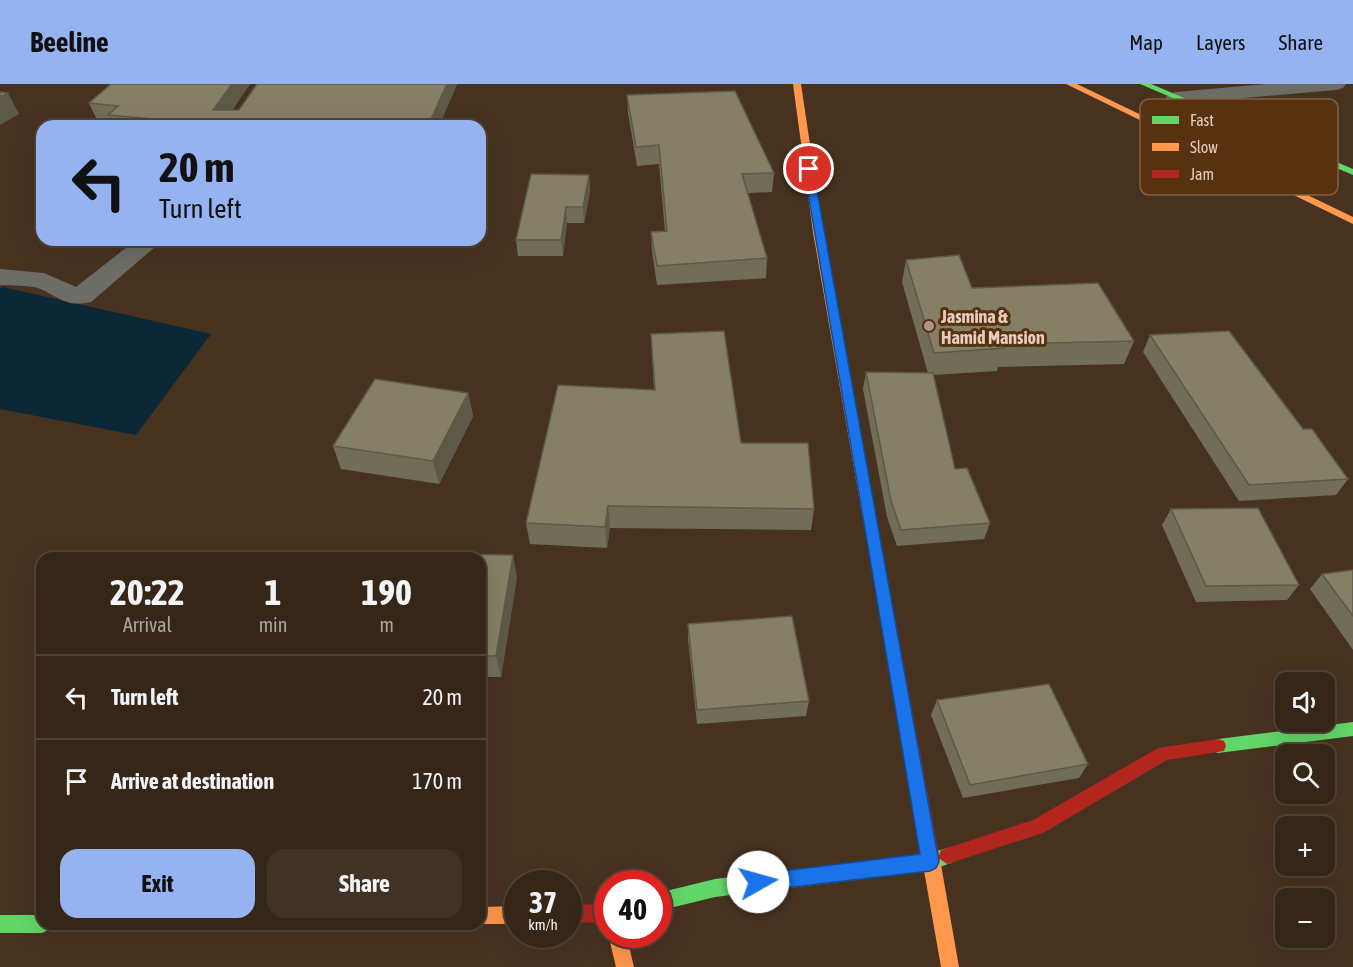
<!DOCTYPE html>
<html lang="en">
<head>
<meta charset="utf-8">
<style>
  :root { --surface:#352618; --page:#403225; --text:#f1f3f6; --muted:#aaa5a2; --line:#4f4337; --accent:#95b2f1 }
  body { margin:0; font-family:"Asap Condensed",sans-serif; background:var(--page); color:var(--text); height:100vh; display:flex; flex-direction:column; font-size:22px; white-space:nowrap }
  * { box-sizing:border-box; margin:0 }
  p { font-size:20px; color:var(--muted) }
  .icon { flex:none; width:33px; height:33px; fill:none; stroke:currentColor; stroke-width:2; stroke-linecap:round; stroke-linejoin:round }
  .map { position:relative; flex:1; overflow:hidden }
  .details { position:absolute; left:36px; top:468px; width:450px; height:378px; display:flex; flex-direction:column; background:var(--surface); border-radius:18px; box-shadow:0 6px 24px #0002,0 0 0 2px var(--line) }
  .details>* { flex:none }
  .banner { position:absolute; left:36px; top:36px; width:450px; height:126px; border-radius:18px; box-shadow:0 6px 24px #0002,0 0 0 2px var(--line); background:#95b2f1; color:#111; overflow:hidden }
  .fabs { position:absolute; left:1275px; top:588px; display:grid; gap:12px }
  .fabs a { display:grid; place-items:center; width:60px; height:60px; border-radius:12px; background:var(--surface); box-shadow:0 6px 24px #0002,0 0 0 2px var(--line); font-size:30px }
  .speed { position:absolute; left:504px; top:786px; display:flex; gap:12px; font-size:30px; font-weight:700; text-align:center }
  .speed>* { display:grid; place-content:center; width:78px; height:78px; border-radius:50%; background:var(--surface); box-shadow:0 6px 24px #0002,0 0 0 2px var(--line); line-height:1 }
  .speed small { font-size:15px; font-weight:400 }
  .speed .limit { border:9px solid #d22; background:#fff; color:#111 }
  .pin { position:absolute; display:grid; place-items:center; width:51px; height:51px; color:#fff; margin:-26px; border:3px solid #fff; border-radius:50%; box-shadow:0 2px 6px #0007 }
  .me { position:absolute; width:66px; margin:-33px; rotate:83deg; stroke-linejoin:round; filter:drop-shadow(0 0 4px #0008) }
  .turn { display:flex; align-items:center; gap:21px; height:126px; padding:0 24px; font-size:27px }
  .turn .icon { width:78px; height:78px; stroke-width:2.5 }
  .turn b { display:block; font-size:42px; line-height:51px }
  .eta { display:flex; justify-content:space-evenly; align-items:center; height:102px; text-align:center }
  .eta b { font-size:36px; font-weight:700; line-height:42px }
  .action { display:flex; gap:12px; margin-top:auto; padding:12px 24px }
  .action a { flex:1; height:69px; border-radius:18px; background:var(--accent); color:#111; font-size:24px; font-weight:700; line-height:69px; text-align:center }
  .action a+a { background:var(--page); color:var(--text) }
  ul { padding:0; list-style:none }
  li { display:flex; align-items:center; gap:18px; height:84px; padding:0 24px; border-top:2px solid var(--line) }
  li div { flex:1 }
  li b { display:block; font-size:22px }
  li em { font-style:normal }
  header { display:flex; align-items:center; gap:36px; box-sizing:border-box; height:84px; padding:0 30px; background:var(--accent); color:#111 }
  header strong { font-size:28px }
  nav { display:flex; gap:33px; margin-inline-start:auto; font-size:21px }
  .map>svg:first-child { display:block }
  .water { fill:#0c2735 }
  .lines { fill:none; stroke-linecap:round; stroke-linejoin:round }
  .street { fill:#6c6d66; fill-rule:evenodd }
  .fast { fill:#63d668; fill-rule:evenodd }
  .slow { fill:#ff974d; fill-rule:evenodd }
  .jam { fill:#b3261e; fill-rule:evenodd }
  .wall { fill:#726d57 }
  .shaded-wall { fill:#5d5947 }
  .building { fill:#857f65; stroke:#5d5947; stroke-width:1.5 }
  .route { fill:#1a73e8; stroke:#114b97; stroke-width:1.5 }
  .poi-dot { fill:#ae9786; stroke:#573110; stroke-width:2 }
  .labels { text-anchor:middle; dominant-baseline:central; stroke-width:6; stroke-linejoin:round; paint-order:stroke }
  .poi-label { font-size:18px; font-weight:bold; fill:#e5cebd; stroke:#573110; text-anchor:start }
  .key { fill:#573110; stroke:#826044; stroke-width:1.5 }
  .key-label { font-size:16px; fill:#e5cebd }
</style>
</head>
<body>
<header>
<strong>Beeline</strong>
<nav><a>Map</a><a>Layers</a><a>Share</a></nav>
</header>
<div class="map">
<svg width="1353" height="883" viewBox="0 0 1353 883">
  <rect width="100%" height="100%" fill="#473220"/>
  <path class="water" d="M3 203 211 250 136 351 0 325V205Z"/>
  <g class="lines">
    <g class="street">
      <path d="M1266 0H1346L1343 4 1336 6 1176 20 1169 18 1166 14 1169 10 1176 8Z"/>
      <path d="M136 156H163L91 218C64 224 59 212 38 204 27 201 12 202 0 201V185L44 189 76 203Z"/>
    </g>
    <g class="fast">
      <path d="M1140 0H1151L1353 85V91Z"/>
      <path d="M1353 638V652L1218 669 1212 667 1210 662 1212 657 1218 655Z"/>
      <path d="M947 764 953 766 956 772 953 778 930 787 715 813 658 827V809L715 795 930 769Z"/>
      <path d="M0 831H42V840H51L48 846 42 849H0Z"/>
    </g>
    <g class="slow">
      <path d="M793 0H801L823 148 877 436 870 441 863 436 813 148Z"/>
      <path d="M1066 0H1077L1353 133V140Z"/>
      <path d="M931 766 937 769 940 775 959 883H941L922 775 925 769Z"/>
      <path d="M518 822V840H477H480V823Z"/>
      <path d="M608 850H626L634 883H616Z"/>
    </g>
    <g class="jam">
      <path d="M870 431 877 436 939 771 941 766 947 764 1033 736 1158 664 1218 655 1224 657 1226 662 1224 667 1167 676 1043 749 947 780 940 775 937 781 931 784 925 781 863 436Z"/>
      <path d="M608 820V838L568 839V821Z"/>
    </g>
  </g>
  <g class="wall">
    <path d="M111 0H250L232 26H239L257 0H457L439 42H112L110 38 97 36 89 19Z"/>
    <path d="M627 11 774 89 772 108 748 109 767 174 766 194 657 201 652 167 651 148 665 147 659 80 637 82 628 29Z"/>
    <path d="M589 91 590 107 584 139H567L563 172H518L516 156Z"/>
    <path d="M906 176 972 204 1134 257 1124 280 998 283 997 287 933 291 955 385 990 439 984 455 897 462 887 433 863 305 866 288 928 289 902 198Z"/>
    <path d="M651 250 741 359 814 425 811 446 610 444 607 464 530 460 526 439 654 306Z"/>
    <path d="M1150 251 1303 345 1348 395 1336 411 1239 417 1143 268Z"/>
    <path d="M468 309 473 332 439 400 341 385 333 362Z"/>
    <path d="M1171 425 1299 501 1287 516 1196 518 1162 441Z"/>
    <path d="M480 474 517 493 501 593H480Z"/>
    <path d="M1353 486V566L1310 505 1322 490Z"/>
    <path d="M688 540 809 617 806 632 697 640 688 555Z"/>
    <path d="M937 616 1088 680 1079 694 963 714 931 631Z"/>
  </g>
  <g class="shaded-wall">
    <path d="M232 0H250L222 41 213 26Z"/>
    <path d="M447 0H457L439 42H428Z"/>
    <path d="M8 9 19 30 0 41V13Z"/>
    <path d="M589 91 590 107 584 139 583 123Z"/>
    <path d="M566 123 567 139 563 172 561 156Z"/>
    <path d="M468 309 473 332 439 400 433 377Z"/>
    <path d="M608 422 610 444 607 464 605 443Z"/>
    <path d="M513 471 517 493 501 593 496 572Z"/>
  </g>
  <g class="building">
    <path d="M111 0H232L213 26H239L257 0H447L428 42H233L108 31 118 22 89 19Z"/>
    <path d="M735 7 774 89 742 90 767 174 657 182 651 148 667 147 659 61 636 63 627 11Z"/>
    <path d="M0 8 8 9 0 13Z"/>
    <path d="M531 90 589 91 583 123H566L561 156H516Z"/>
    <path d="M959 171 972 204 1098 199 1134 257 1003 260 1004 264 934 269 906 176Z"/>
    <path d="M724 247 741 359H808L814 425 608 422 605 443 526 439 558 301 655 306 651 250Z"/>
    <path d="M1229 247 1303 345H1312L1348 395 1249 401 1150 251Z"/>
    <path d="M866 288 933 289 955 385 967 384 990 439 901 446 891 417Z"/>
    <path d="M375 295 468 309 433 377 333 362Z"/>
    <path d="M1258 424 1299 501 1206 502 1171 425Z"/>
    <path d="M383 469 513 471 496 572H480V474H382Z"/>
    <path d="M1353 486V532L1322 490Z"/>
    <path d="M792 532 809 617 697 626 688 540Z"/>
    <path d="M1049 600 1088 680 970 701 937 616Z"/>
  </g>
  <path class="route" d="M809 82 813 85 939 778 936 784 930 787 758 807 752 805 749 798 752 792 758 790 920 770 804 85Z"/>
  <circle class="poi-dot" cx="929" cy="242" r="6"/>
  <g class="labels">
    <g class="poi-label">
      <text x="941" y="232">Jasmina &amp;<tspan x="941" dy="21">Hamid Mansion</tspan></text>
    </g>
  </g>
  <rect x="1140" y="15" width="198" height="96" rx="9" class="key"/>
  <rect x="1152" y="32" width="27" height="8" fill="#63d668"/>
  <rect x="1152" y="59" width="27" height="8" fill="#ff974d"/>
  <rect x="1152" y="86" width="27" height="8" fill="#b3261e"/>
  <g class="key-label">
    <text x="1190" y="42">Fast</text>
    <text x="1190" y="69">Slow</text>
    <text x="1190" y="96">Jam</text>
  </g>
</svg>
<div class="fabs">
<a><svg class="icon" aria-label="sound" viewBox="0 0 24 24"><path d="M4 9h4l5-4v14l-5-4H4zM17 9q2 3 0 6"/></svg></a>
<a><svg class="icon" aria-label="search" viewBox="0 0 24 24"><circle cx="10" cy="10" r="6"/><path d="M15 15l6 6"/></svg></a>
<a>+</a>
<a>−</a>
</div>
<div class="speed"><div>37<small>km/h</small></div><div class="limit">40</div></div>
<div class="pin" style="left:809px;top:85px;background:#d93025"><svg class="icon" aria-label="arrive" viewBox="0 0 24 24"><path d="M6 21V4h12l-3 4 3 4H6"/></svg></div>
<svg class="me" style="left:758px;top:798px" viewBox="-20 -20 40 40"><circle r="19" fill="#fff"/><path d="M0-13L10 11 0 6-10 11z" fill="#1a73e8"/></svg>
<div class="banner">
<div class="turn"><svg class="icon" aria-label="left" viewBox="0 0 24 24"><path d="M17 20v-9H6M10 6l-5 5 5 5"/></svg><div><b>20 m</b>Turn left</div></div>
</div>
<section class="details">
<div class="eta">
<div><b>20:22</b><p>Arrival</p></div>
<div><b>1</b><p>min</p></div>
<div><b>190</b><p>m</p></div>
</div>
<ul>
<li><svg class="icon" aria-label="left" viewBox="0 0 24 24"><path d="M17 20v-9H6M10 6l-5 5 5 5"/></svg><div><b>Turn left</b></div><em>20 m</em></li>
<li><svg class="icon" aria-label="arrive" viewBox="0 0 24 24"><path d="M6 21V4h12l-3 4 3 4H6"/></svg><div><b>Arrive at destination</b></div><em>170 m</em></li>
</ul>
<div class="action"><a>Exit</a><a>Share</a></div>
</section>
</div>
</body>
</html>
